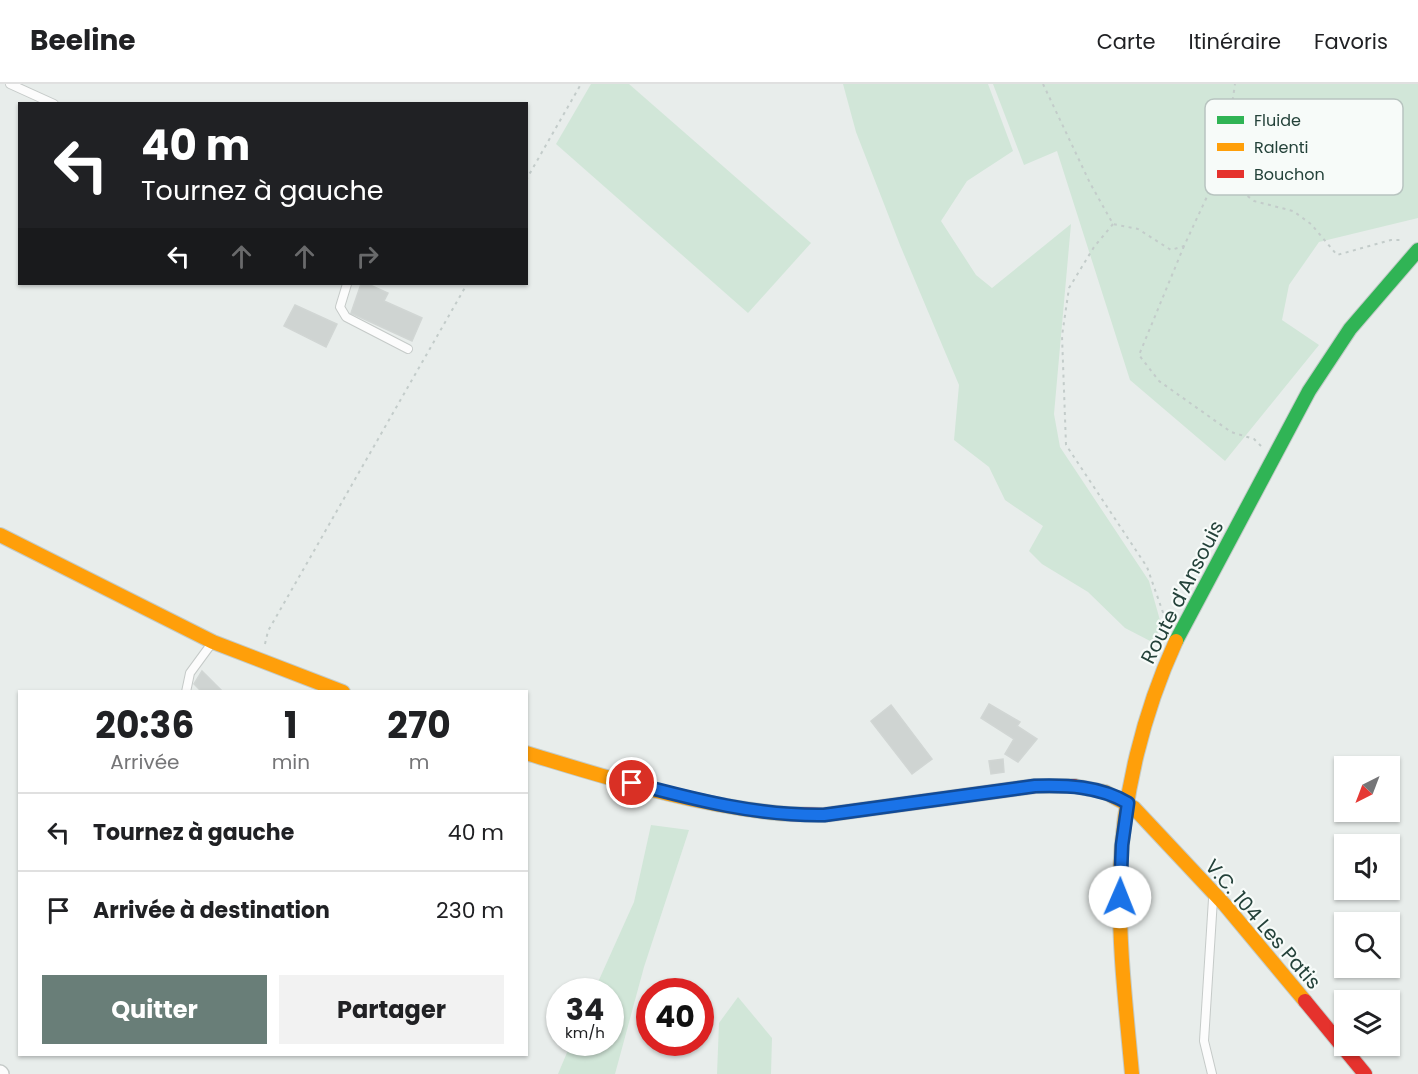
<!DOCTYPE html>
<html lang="fr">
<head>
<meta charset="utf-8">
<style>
  :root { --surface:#fff; --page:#f2f2f2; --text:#202124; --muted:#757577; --line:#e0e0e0; --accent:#697e78 }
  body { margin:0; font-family:Poppins,sans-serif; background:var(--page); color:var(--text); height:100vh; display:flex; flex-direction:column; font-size:22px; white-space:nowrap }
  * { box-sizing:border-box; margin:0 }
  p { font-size:20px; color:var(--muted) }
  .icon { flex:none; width:33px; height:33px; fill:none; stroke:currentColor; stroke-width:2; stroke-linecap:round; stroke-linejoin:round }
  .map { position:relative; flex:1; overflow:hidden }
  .sheet { position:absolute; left:18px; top:606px; width:510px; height:366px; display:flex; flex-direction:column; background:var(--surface); border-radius:0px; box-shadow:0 2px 4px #0004 }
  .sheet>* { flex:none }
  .top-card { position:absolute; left:18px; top:18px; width:510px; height:183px; border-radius:0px; box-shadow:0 2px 4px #0004; background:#202124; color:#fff; overflow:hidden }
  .needle { width:39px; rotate:222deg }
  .buttons { position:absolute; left:1334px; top:672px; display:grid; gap:12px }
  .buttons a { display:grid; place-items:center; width:66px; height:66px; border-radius:0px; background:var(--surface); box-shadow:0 2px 4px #0004; font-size:30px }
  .speed { position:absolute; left:546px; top:894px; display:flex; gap:12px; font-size:30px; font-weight:700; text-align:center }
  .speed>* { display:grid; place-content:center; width:78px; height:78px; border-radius:50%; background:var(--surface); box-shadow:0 2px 4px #0004; line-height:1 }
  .speed small { font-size:15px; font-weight:400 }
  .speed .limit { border:9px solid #d22; background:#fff; color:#111 }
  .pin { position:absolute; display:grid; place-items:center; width:51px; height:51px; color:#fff; margin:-26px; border:3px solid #fff; border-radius:50%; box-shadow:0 2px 6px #0007 }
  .me { position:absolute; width:66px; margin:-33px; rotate:1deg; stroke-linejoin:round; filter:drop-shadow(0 0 4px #0008) }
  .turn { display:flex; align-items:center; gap:21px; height:126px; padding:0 24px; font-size:27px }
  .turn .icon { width:78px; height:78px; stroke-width:2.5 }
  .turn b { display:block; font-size:42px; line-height:51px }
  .lanes { display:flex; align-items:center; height:57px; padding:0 24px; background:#0003; justify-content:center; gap:30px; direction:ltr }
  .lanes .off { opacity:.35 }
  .eta { display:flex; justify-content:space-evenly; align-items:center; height:102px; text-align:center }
  .eta b { font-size:36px; font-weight:700; line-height:42px }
  .button { display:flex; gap:12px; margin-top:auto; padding:12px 24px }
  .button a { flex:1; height:69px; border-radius:0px; background:var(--accent); color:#fff; font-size:24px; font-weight:700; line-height:69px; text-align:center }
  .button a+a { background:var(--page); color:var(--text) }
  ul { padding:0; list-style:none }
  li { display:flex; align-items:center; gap:18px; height:78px; padding:0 24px; border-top:2px solid var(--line) }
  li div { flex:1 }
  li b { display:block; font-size:22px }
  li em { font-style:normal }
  header { display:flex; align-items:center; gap:36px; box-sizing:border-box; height:84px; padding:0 30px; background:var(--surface); border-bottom:2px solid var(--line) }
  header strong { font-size:28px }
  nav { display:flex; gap:33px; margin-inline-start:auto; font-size:21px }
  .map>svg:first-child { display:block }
  .green { fill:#d1e6d8 }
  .building { fill:#cfd4d2; stroke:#d1d6d4; stroke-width:1.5 }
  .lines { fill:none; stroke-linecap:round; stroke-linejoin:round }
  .lane-casing { stroke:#c5cac8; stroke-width:10 }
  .street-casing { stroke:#c5cac8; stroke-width:18 }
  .fast-casing { stroke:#c3cbc8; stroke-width:16 }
  .slow-casing { stroke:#c3cbc8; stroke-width:16 }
  .jam-casing { stroke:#c3cbc8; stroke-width:16 }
  .path { stroke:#c3ccca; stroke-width:2; stroke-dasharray:3 4.5; stroke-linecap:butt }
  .lane { stroke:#fcfcfc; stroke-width:8 }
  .street { stroke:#fcfcfc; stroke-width:15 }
  .fast { stroke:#30b455; stroke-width:14 }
  .slow { stroke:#ff9f0a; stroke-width:14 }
  .jam { stroke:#e5322d; stroke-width:14 }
  .route-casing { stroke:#114b97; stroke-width:15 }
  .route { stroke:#1a73e8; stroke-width:10 }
  .labels { text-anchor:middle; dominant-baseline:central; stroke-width:4.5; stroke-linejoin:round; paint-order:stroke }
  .street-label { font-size:20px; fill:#24423a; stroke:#f7fbf9 }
  .key { fill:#f7fbf9; stroke:#b8c4c0; stroke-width:1.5 }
  .key-label { font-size:16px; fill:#24423a }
</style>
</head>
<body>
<header>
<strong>Beeline</strong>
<nav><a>Carte</a><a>Itinéraire</a><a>Favoris</a></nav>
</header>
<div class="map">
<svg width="1418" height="990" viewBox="0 0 1418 990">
  <rect width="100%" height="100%" fill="#e8edeb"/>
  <g class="green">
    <path d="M591 0H629L811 159 748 229 556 60Z"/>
    <path d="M843 0H988L1013 67 967 97 941 137 976 191 992 204 1071 140 1054 330 1060 363 1149 497 1161 540 1154 559 1125 544 1088 508 1042 480 1029 467 1043 442 1005 416 989 383 954 356 959 301 900 161 856 48Z"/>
    <path d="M993 0H1418V134L1319 158 1289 201 1282 236 1319 261 1225 377 1130 296 1057 67 1024 81Z"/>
    <path d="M651 741 689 746 644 883 615 990H558L571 959 610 958V908L594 907 634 818Z"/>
    <path d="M738 913 772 954 771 990H717L719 939Z"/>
  </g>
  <g class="building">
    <path d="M361 200H368L388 209 384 217 422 234 412 257 351 229Z"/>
    <path d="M295 221 337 240 326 263 284 242Z"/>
    <path d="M202 587 223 608H202L194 600Z"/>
    <path d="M989 620 1020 638 1017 642 1037 655 1018 678 1005 670 1014 655 981 634Z"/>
    <path d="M891 621 932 675 912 690 871 637Z"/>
    <path d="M1003 675 1004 688 991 690 989 677Z"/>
  </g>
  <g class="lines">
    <defs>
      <g id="lane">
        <path d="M10 0 54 20"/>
        <path d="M347 200 340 223 346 233 408 265"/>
        <path d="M186 608 190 589 212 559"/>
        <path d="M1212 990 1204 957 1213 815"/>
      </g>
      <path id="street" d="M0 989 1 990"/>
      <path id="fast" d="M1176 557 1309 307 1350 245 1418 166"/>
      <g id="slow">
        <path d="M0 451 213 558 343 608"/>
        <path d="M526 669C612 695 698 723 788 730"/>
        <path d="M1074 702 1105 708 1134 724 1225 821 1305 917"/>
        <path d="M1132 990C1126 924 1118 857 1120 790 1123 711 1143 629 1176 557"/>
      </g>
      <g id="jam">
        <path d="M788 730 824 731 1035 702H1074"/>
        <path d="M1305 917 1365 990"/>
      </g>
    </defs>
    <use href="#lane" class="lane-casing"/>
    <use href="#street" class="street-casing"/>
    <use href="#fast" class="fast-casing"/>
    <use href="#slow" class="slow-casing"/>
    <use href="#jam" class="jam-casing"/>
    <g class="path">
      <path d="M1043 0 1090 99 1113 140 1138 145 1171 166 1184 162 1218 89 1221 58 1231 28 1235 0"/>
      <path d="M1218 89 1254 117 1293 127 1311 140 1337 171 1391 156H1403"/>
      <path d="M526 96 581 0"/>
      <path d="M1113 140 1094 163 1069 204 1062 252 1066 361 1147 483 1166 537"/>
      <path d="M1184 162 1139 271 1159 297 1231 348 1254 355 1261 362"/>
      <path d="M265 560 268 547 467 200"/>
    </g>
    <use href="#lane" class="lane"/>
    <use href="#street" class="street"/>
    <use href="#fast" class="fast"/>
    <use href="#slow" class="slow"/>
    <use href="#jam" class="jam"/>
  </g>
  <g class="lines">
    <defs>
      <path id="route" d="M632 699C696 716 758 732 824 731L1035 702C1067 701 1099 702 1128 719L1122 761 1120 813"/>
    </defs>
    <use href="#route" class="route-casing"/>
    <use href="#route" class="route"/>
  </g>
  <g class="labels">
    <g class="street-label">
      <text transform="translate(1182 508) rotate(-63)">Route d'Ansouis</text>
      <text transform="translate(1263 840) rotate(49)">V.C. 104 Les Patis</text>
    </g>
  </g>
  <rect x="1205" y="15" width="198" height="96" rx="9" class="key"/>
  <rect x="1217" y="32" width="27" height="8" fill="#30b455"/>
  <rect x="1217" y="59" width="27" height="8" fill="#ff9f0a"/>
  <rect x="1217" y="86" width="27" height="8" fill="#e5322d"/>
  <g class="key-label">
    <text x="1254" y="42">Fluide</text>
    <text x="1254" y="69">Ralenti</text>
    <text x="1254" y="96">Bouchon</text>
  </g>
</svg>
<div class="buttons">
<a><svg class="needle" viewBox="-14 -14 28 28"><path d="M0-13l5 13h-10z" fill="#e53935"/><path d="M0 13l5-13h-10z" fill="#757577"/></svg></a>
<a><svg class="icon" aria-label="sound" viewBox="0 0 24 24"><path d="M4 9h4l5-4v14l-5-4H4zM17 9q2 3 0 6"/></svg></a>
<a><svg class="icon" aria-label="search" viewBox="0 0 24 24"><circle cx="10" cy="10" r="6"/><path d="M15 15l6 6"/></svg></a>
<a><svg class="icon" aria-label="layers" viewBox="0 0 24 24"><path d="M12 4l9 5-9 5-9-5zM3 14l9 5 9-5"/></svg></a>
</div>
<div class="speed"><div>34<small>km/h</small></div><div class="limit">40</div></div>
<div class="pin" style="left:632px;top:699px;background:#d93025"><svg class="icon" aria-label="arrive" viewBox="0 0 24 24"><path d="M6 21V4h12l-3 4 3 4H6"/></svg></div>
<svg class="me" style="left:1120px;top:813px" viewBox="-20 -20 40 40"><circle r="19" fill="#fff"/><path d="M0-13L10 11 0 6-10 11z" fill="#1a73e8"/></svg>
<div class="top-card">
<div class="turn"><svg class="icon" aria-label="left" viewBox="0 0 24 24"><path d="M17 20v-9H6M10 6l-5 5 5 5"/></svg><div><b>40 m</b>Tournez à gauche</div></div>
<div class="lanes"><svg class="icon" aria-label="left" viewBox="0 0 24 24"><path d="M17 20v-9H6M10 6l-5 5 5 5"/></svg><svg class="icon off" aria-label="ahead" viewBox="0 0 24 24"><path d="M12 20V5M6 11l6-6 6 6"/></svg><svg class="icon off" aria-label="ahead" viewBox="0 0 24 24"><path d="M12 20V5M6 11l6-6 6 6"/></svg><svg class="icon off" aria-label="right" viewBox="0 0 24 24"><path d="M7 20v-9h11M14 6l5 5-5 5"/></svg></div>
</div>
<section class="sheet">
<div class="eta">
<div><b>20:36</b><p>Arrivée</p></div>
<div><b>1</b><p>min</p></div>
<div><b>270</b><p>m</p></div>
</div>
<ul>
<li><svg class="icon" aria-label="left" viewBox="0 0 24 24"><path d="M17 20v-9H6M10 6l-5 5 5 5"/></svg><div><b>Tournez à gauche</b></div><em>40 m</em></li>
<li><svg class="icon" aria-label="arrive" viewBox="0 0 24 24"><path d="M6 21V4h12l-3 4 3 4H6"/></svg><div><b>Arrivée à destination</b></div><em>230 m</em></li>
</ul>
<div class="button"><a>Quitter</a><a>Partager</a></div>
</section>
</div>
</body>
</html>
